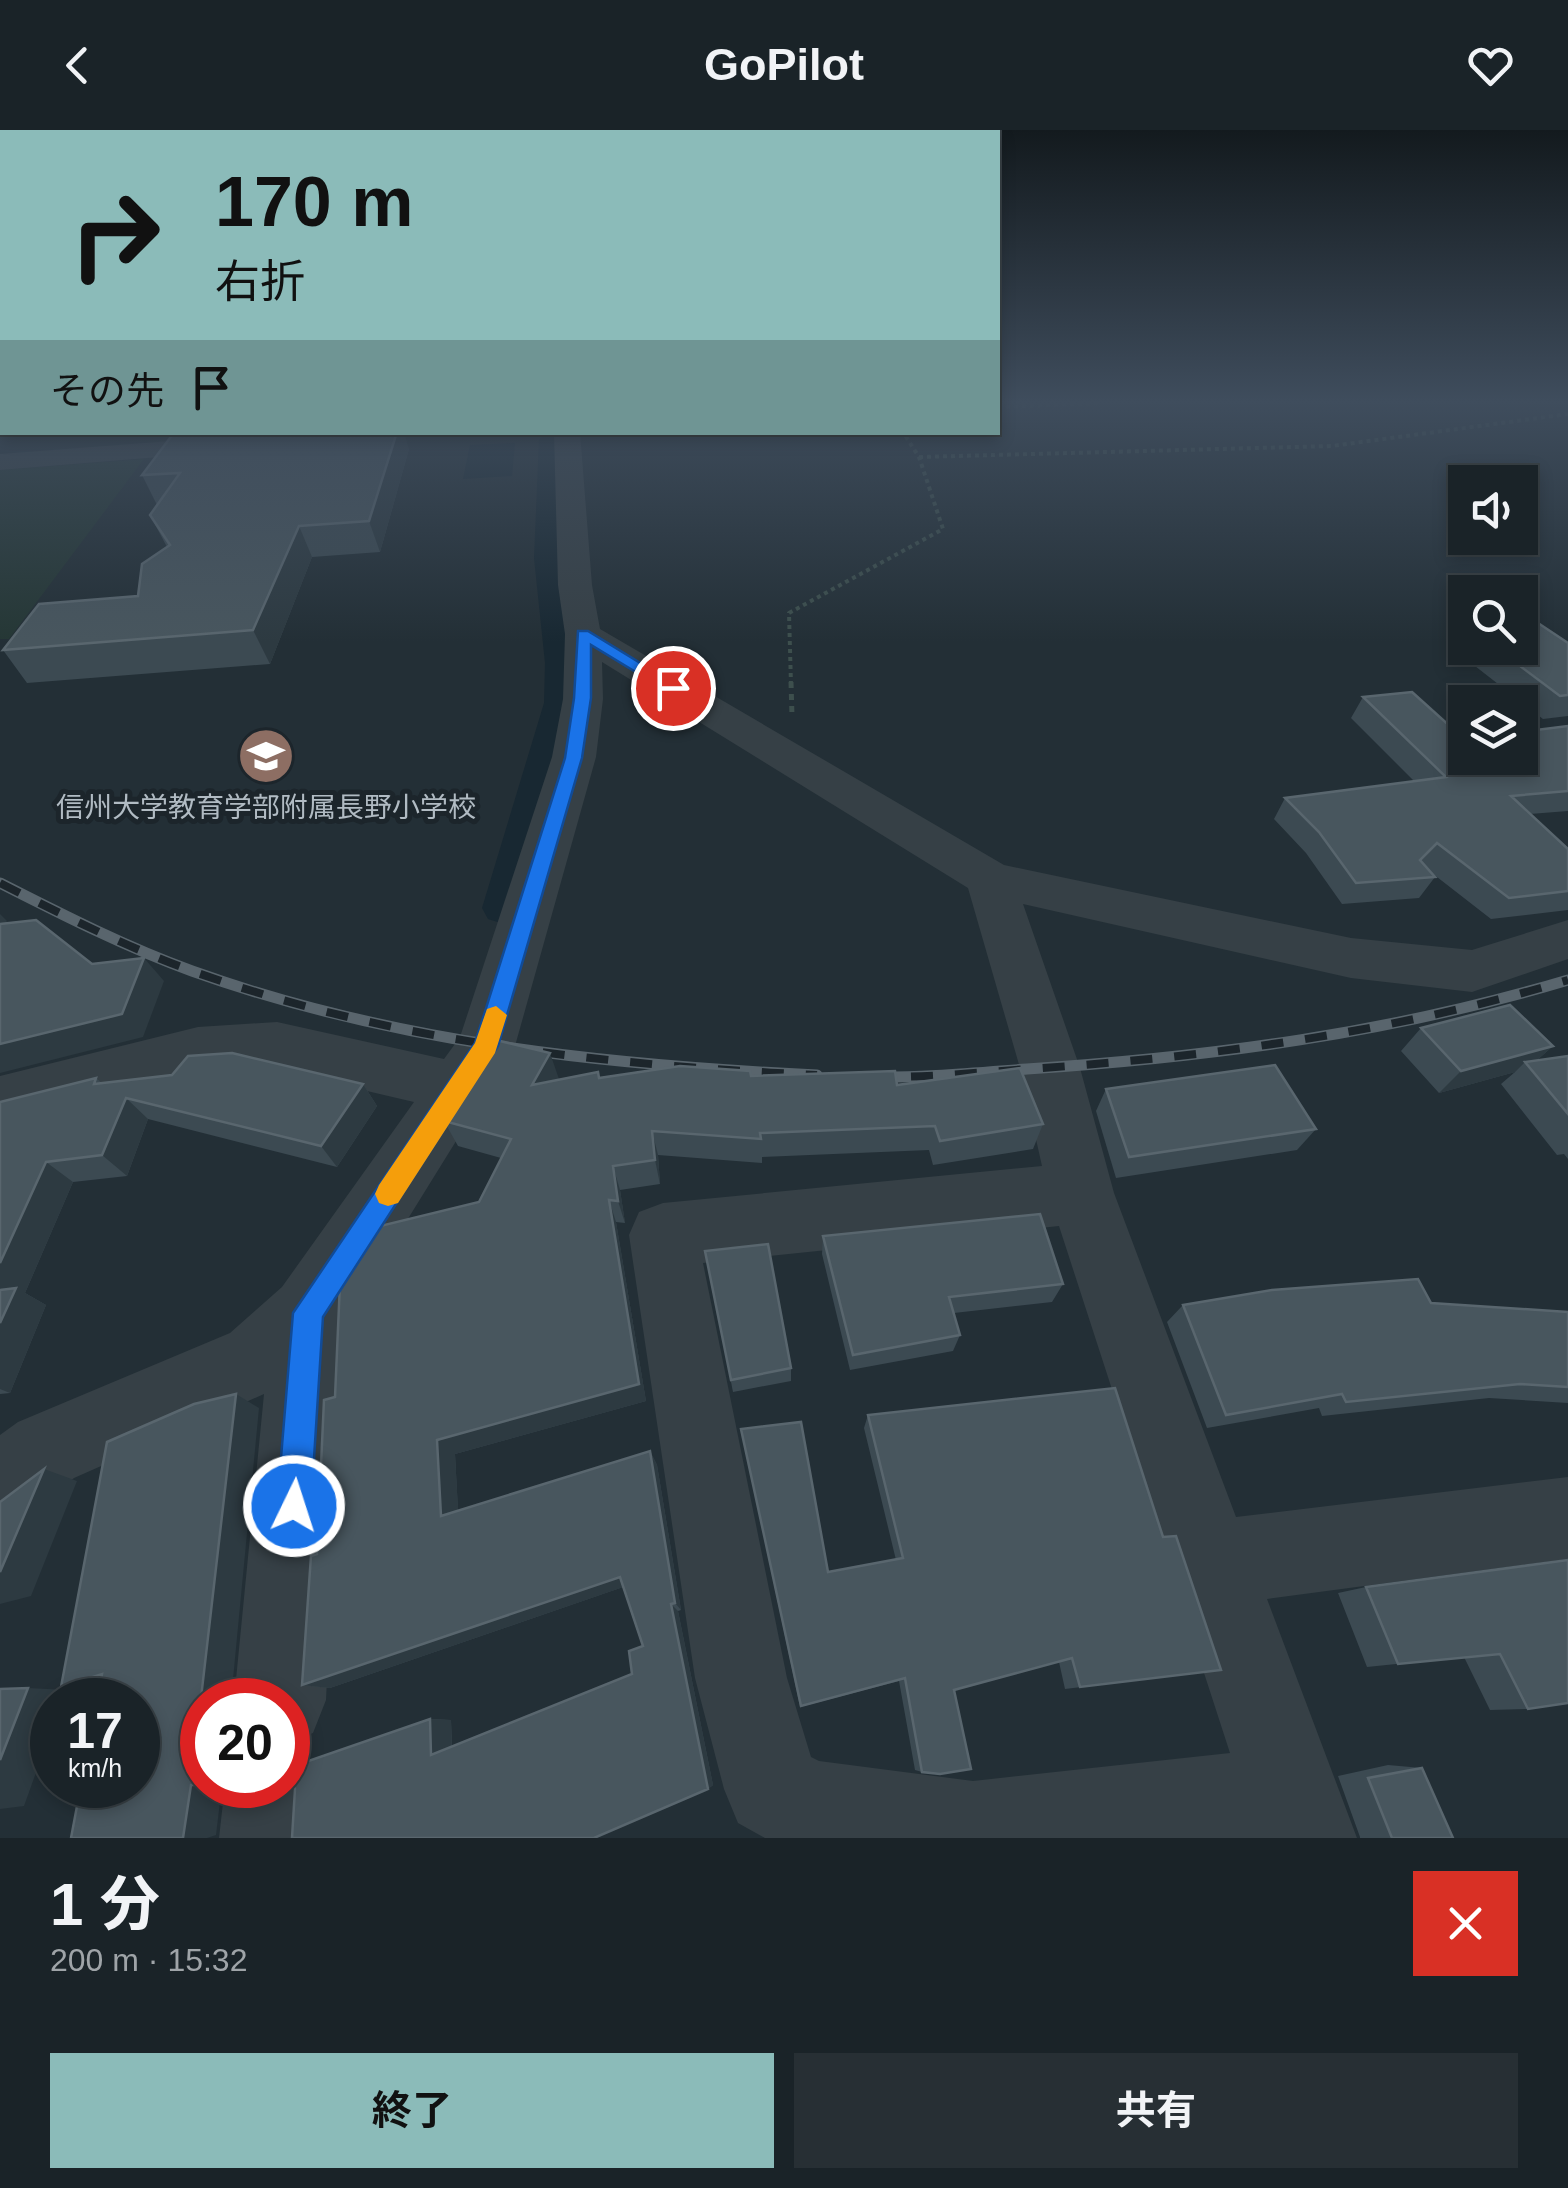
<!DOCTYPE html>
<html lang="ja">
<head>
<meta charset="utf-8">
<style>
	body { margin:0; font-family:Helvetica,"Noto Sans JP",sans-serif; background:#272f34; color:#f1f3f6; height:100vh; display:flex; flex-direction:column; font-size:38px; white-space:nowrap }
	* { box-sizing:border-box; margin:0 }
	p { font-size:32px; color:#9fa4a8 }
	.icon { flex:none; width:55px; height:55px; fill:none; stroke:currentColor; stroke-width:2; stroke-linecap:round; stroke-linejoin:round }
	.map { position:relative; height:1708px; overflow:hidden }
	.panel { display:flex; flex-direction:column; background:#1a2328; flex:1 }
	.panel>* { flex:none }
	.banner { position:absolute; left:0px; top:0px; width:1000px; height:305px; box-shadow:0 5px 15px #0003,0 0 0 2px #384045; background:#8bbbb9; color:#111; overflow:hidden }
	.buttons { position:absolute; left:1448px; top:335px; display:grid; gap:20px }
	.buttons a { display:grid; place-items:center; width:90px; height:90px; border-radius:0px; background:#1a2328; box-shadow:0 5px 15px #0003,0 0 0 2px #384045; font-size:50px }
	.speed { position:absolute; left:30px; top:1548px; display:flex; gap:20px; font-size:50px; font-weight:700; text-align:center }
	.speed>* { display:grid; place-content:center; width:130px; height:130px; border-radius:50%; background:#1a2328; box-shadow:0 5px 15px #0003,0 0 0 2px #384045; line-height:1 }
	.speed small { font-size:25px; font-weight:400 }
	.speed .limit { border:15px solid #d22; background:#fff; color:#111 }
	.pin { position:absolute; display:grid; place-items:center; width:85px; height:85px; color:#fff; margin:-42px; border:5px solid #fff; border-radius:50%; box-shadow:0 2px 10px #0007 }
	.me { position:absolute; width:110px; margin:-55px; rotate:4deg; stroke-linejoin:round; filter:drop-shadow(0 0 8px #0008) }
	.turn { display:flex; align-items:center; gap:35px; height:210px; padding:0 50px; font-size:45px }
	.turn .icon { width:130px; height:130px; stroke-width:2.5 }
	.turn b { display:block; font-size:70px; line-height:85px }
	.then { display:flex; align-items:center; height:95px; padding:0 50px; background:#0003; gap:20px; font-size:38px }
	.round { display:grid; place-items:center; flex:none; width:105px; height:105px; border-radius:0px; background:#272f34 }
	.overview { display:flex; align-items:center; justify-content:space-between; height:170px; padding:0 50px }
	h1 { font-size:60px; font-weight:700; line-height:75px }
	.button { display:flex; gap:20px; margin-top:auto; padding:20px 50px }
	.button a { flex:1; height:115px; border-radius:0px; background:#8bbbb9; color:#111; font-size:40px; font-weight:700; line-height:115px; text-align:center }
	.button a+a { background:#272f34; color:#f1f3f6 }
	header { display:flex; justify-content:space-between; align-items:center; height:130px; padding:0 50px; background:#1a2328; font-size:45px; font-weight:700 }
	.map>svg:first-child { display:block }
	.green { fill:#253735 }
	.water { fill:#182832 }
	.lines { fill:none; stroke-linecap:round; stroke-linejoin:round }
	.canal { fill:#182832; fill-rule:evenodd }
	.path-far1 { stroke:#3d4f4d; stroke-width:4; stroke-dasharray:4 4; stroke-linecap:butt }
	.path { stroke:#3d4f4d; stroke-width:5; stroke-dasharray:6 6; stroke-linecap:butt }
	.minor { fill:#364046; fill-rule:evenodd }
	.rail-casing { stroke:#59656d; stroke-width:11 }
	.rail { stroke:#1c252b; stroke-width:8; stroke-dasharray:22; stroke-linecap:butt }
	.wall { fill:#3c4a52 }
	.shaded-wall { fill:#2d3a41 }
	.building { fill:#48565e; stroke:#59666e; stroke-width:2.5 }
	.route { fill:#1a73e8; stroke:#114b97; stroke-width:2.5 }
	.slow { fill:#f59e0b }
	.labels { text-anchor:middle; dominant-baseline:central; stroke-width:10; stroke-linejoin:round; paint-order:stroke }
	.far-poi-label { font-size:28px; fill:#b1bbc3; stroke:#1c252b }
</style>
</head>
<body>
<header><svg class="icon" aria-label="back" viewBox="0 0 24 24"><path d="M15 5l-7 7 7 7"/></svg>GoPilot<svg class="icon" aria-label="heart" viewBox="0 0 24 24"><path d="M12 20l-8-8c-3-5 5-10 8-4 3-6 11-1 8 4z"/></svg></header>
<div class="map">
<svg width="1568" height="1708" viewBox="0 0 1568 1708">
	<rect width="100%" height="100%" fill="#232f36"/>
	<path class="green" d="M144,329L9,509H0V340Z"/>
	<path class="water" d="M515,313L512,346L463,349L470,315Z"/>
	<g class="lines">
		<path class="canal" d="M552,302L561,309L562,428L579,533L578,573L526,778L520,789L504,794L488,789L482,778L544,573L545,533L534,428L539,309Z"/>
		<g class="path-far1">
			<path d="M998,277L1098,273"/>
			<path d="M919,327L1332,316L1568,284"/>
			<path d="M791,555L789,483L943,399L919,327L903,302"/>
		</g>
		<path class="path" d="M791,552L792,586"/>
		<g class="minor">
			<path d="M554,302H580L592,455L600,499L1004,735L1351,808L1472,820L1568,790V829L1472,862L1351,848L1023,774L1080,938L1114,1063L1236,1387L1568,1347V1429L1267,1469L1357,1708H765L738,1693L724,1659L695,1548L629,1105L639,1082L663,1073L1042,1036L1020,938L968,758L602,532L603,569L596,627L515,916L344,1192L326,1570L313,1603L288,1613L307,1621L321,1655L319,1708H219L225,1655H288V1570H234L264,1264L74,1348L29,1383L0,1395V1305L18,1292L230,1203L282,1157L414,972L277,940L198,945L0,998V946L198,897L277,892L444,929L460,907L552,627L563,569L565,504L558,455ZM1059,1096L1230,1623L973,1651L819,1631L811,1627L787,1548L703,1133Z"/>
			<path d="M236,306L249,314L245,320L0,340V324Z"/>
		</g>
		<g class="rail-casing">
			<g id="rail">
				<path d="M0,753C63,785 126,817 192,841C393,913 605,935 817,945"/>
				<path d="M867,947C921,948 974,943 1027,939C1211,927 1391,903 1568,850"/>
			</g>
		</g>
		<use href="#rail" class="rail"/>
	</g>
	<g class="wall">
		<path d="M409,319L380,422L312,427L270,534L27,553L3,520L138,466L167,417L150,385L157,375L142,345Z"/>
		<path d="M1465,508V518H1520L1568,513V586L1543,589L1457,522Z"/>
		<path d="M1363,567L1463,608L1568,596V681L1530,684L1568,719V780L1491,789L1428,740L1435,747L1419,768L1342,774L1306,723L1274,689L1285,668L1414,651L1351,588Z"/>
		<path d="M1421,898L1553,916L1536,931L1568,926V1029L1564,1024L1557,1025L1501,954L1515,942L1439,963L1401,921Z"/>
		<path d="M751,946L897,955L1043,994L1033,1019L933,1035L929,1020L762,1027V1033L658,1025L660,1054L620,1060L625,1093L616,1092L646,1271L455,1324L458,1381L650,1321L657,1335L681,1480L678,1481L713,1655L708,1659L292,1708L430,1589L451,1590L452,1616L632,1544L643,1516L623,1457L330,1558L302,1555L335,1267L479,1072L501,1028L458,1016L444,991L558,949Z"/>
		<path d="M96,948L102,953L363,954L377,976L337,1037L148,989L127,1046L73,1052L25,1163L46,1175L10,1263L0,1264V972Z"/>
		<path d="M1106,959L1316,999L1297,1020L1116,1048L1096,981Z"/>
		<path d="M823,1106L1063,1154L1052,1172L954,1183L960,1205L953,1221L850,1240L822,1124Z"/>
		<path d="M708,1136L791,1238V1251L733,1262Z"/>
		<path d="M1431,1173L1568,1182V1273L1489,1268L1322,1286L1319,1278L1207,1298L1167,1192L1183,1175Z"/>
		<path d="M868,1285L1163,1407L1221,1540L1065,1559L1059,1532L954,1560L922,1642L915,1640L899,1551L800,1577L741,1299L828,1442L896,1430L864,1298Z"/>
		<path d="M1568,1430L1528,1579L1490,1580L1464,1527L1367,1537L1338,1463L1366,1457Z"/>
		<path d="M1388,1635L1422,1638L1453,1708H1360V1707L1338,1646Z"/>
	</g>
	<g class="shaded-wall">
		<path d="M397,302H404L409,319L380,422L369,391Z"/>
		<path d="M299,396L312,427L270,534L253,500Z"/>
		<path d="M0,784L7,791L0,803Z"/>
		<path d="M144,828L164,851L143,907L0,943V914Z"/>
		<path d="M1553,916L1529,937L1525,932L1515,942L1439,963L1461,941Z"/>
		<path d="M550,923L559,949L532,955Z"/>
		<path d="M363,954L377,976L337,1037L321,1016Z"/>
		<path d="M126,968L148,989L127,1046L102,1025Z"/>
		<path d="M652,1001L658,1025L660,1054L655,1030Z"/>
		<path d="M46,1032L73,1052L25,1163L46,1175L10,1263L0,1259V1133Z"/>
		<path d="M613,1036L620,1060L625,1093L618,1071Z"/>
		<path d="M609,1070L616,1092L646,1271L455,1324L459,1397L441,1386L437,1310Z"/>
		<path d="M236,1264L259,1278L231,1570H202L201,1568Z"/>
		<path d="M650,1321L657,1335L681,1480L675,1473Z"/>
		<path d="M44,1339L77,1351L31,1466L0,1474V1442Z"/>
		<path d="M620,1447L629,1455L330,1558L302,1555Z"/>
		<path d="M671,1474L678,1481L713,1655L708,1659Z"/>
		<path d="M102,1544L136,1546L97,1559L61,1557Z"/>
		<path d="M28,1558L67,1560L63,1570H52V1598L24,1676L0,1679V1630Z"/>
		<path d="M430,1589L451,1590L452,1623L431,1625Z"/>
		<path d="M191,1655H222L216,1705L207,1708H183Z"/>
	</g>
	<g class="building">
		<path d="M204,302H397L369,391L299,396L253,500L3,520L39,474L138,466L142,434L170,415L150,385L180,343L142,345L173,304Z"/>
		<path d="M1535,491L1568,513V565L1560,566L1496,518H1520V493Z"/>
		<path d="M1412,562L1463,608H1465V628H1520V602L1568,596V661L1511,666L1568,719V761L1509,768L1437,713L1420,730L1435,747L1356,753L1319,702L1285,668L1446,647L1363,567Z"/>
		<path d="M36,790L92,834L144,828L122,884L0,914V794Z"/>
		<path d="M1510,875L1553,916L1461,941L1421,898Z"/>
		<path d="M496,910L550,923L532,955L598,942L599,948L680,936L750,941L751,946L895,941L897,955L1020,938L1043,994L940,1011L935,996L760,1003L761,1009L652,1001L655,1030L613,1036L618,1071L609,1070L639,1254L437,1310L441,1386L650,1321L675,1473L671,1474L708,1659L594,1708H292L295,1659L288,1638L430,1589L431,1625L632,1544L629,1521L643,1516L620,1447L302,1555L311,1426L317,1424L324,1270L335,1267L340,1153L376,1097L479,1072L511,1009L444,991Z"/>
		<path d="M232,923L363,954L321,1016L126,968L102,1025L46,1032L0,1133V972L96,948L94,954L172,945L188,926Z"/>
		<path d="M1568,926V984L1525,932Z"/>
		<path d="M1275,935L1316,999L1129,1027L1106,959Z"/>
		<path d="M1040,1084L1063,1154L949,1167L960,1205L853,1225L823,1106Z"/>
		<path d="M768,1114L791,1238L731,1250L705,1121Z"/>
		<path d="M1418,1149L1431,1173L1568,1182V1257L1520,1254L1346,1272L1342,1264L1226,1285L1183,1175L1272,1160Z"/>
		<path d="M16,1158L0,1193V1160Z"/>
		<path d="M1115,1258L1163,1407L1176,1406L1221,1540L1080,1557L1072,1528L954,1560L971,1639L940,1644L922,1642L905,1548L801,1576L741,1299L801,1292L828,1442L903,1428L868,1285Z"/>
		<path d="M236,1264L201,1568L202,1570V1655H191L183,1708H71L81,1655H138V1570H97L102,1544L61,1557L107,1312L194,1274Z"/>
		<path d="M44,1339L0,1442V1372Z"/>
		<path d="M1568,1430V1573L1528,1579L1500,1524L1398,1534L1366,1457Z"/>
		<path d="M28,1558L0,1630V1559Z"/>
		<path d="M1422,1638L1453,1708H1392L1368,1648Z"/>
	</g>
	<linearGradient id="sky" x2="0" y2="1"><stop stop-color="#131a1e"/><stop offset="0.53" stop-color="#3f4d5d"/><stop offset="1" stop-color="#3f4d5d" stop-opacity="0"/></linearGradient>
	<rect width="1568" height="512" fill="url(#sky)"/>
	<path class="route" d="M578,501H588L681,558L667,561L591,515V568L582,628L498,916L323,1187L311,1376L306,1389L294,1394L282,1389L277,1376L293,1183L475,913L565,628L574,568Z"/>
	<path class="slow" d="M496,876L507,885L495,923L398,1073L388,1076L379,1073L375,1064L379,1055L475,913L487,879Z"/>
	<defs>
		<g id="school-disc" transform="scale(2.875)"><circle r="9.5" fill="#8d6e63" stroke="#1c252b"/><path d="M0-5L7-2L0 1L-7-2ZM-4 1L0 2.5L4 1V4Q0 6-4 4Z" fill="#fff"/></g>
	</defs>
	<g fill-rule="evenodd">
		<use href="#school-disc" x="266" y="626"/>
	</g>
	<g class="labels">
		<g class="far-poi-label">
			<text x="266" y="677">信州大学教育学部附属長野小学校</text>
		</g>
	</g>
</svg>
<div class="buttons">
<a><svg class="icon" aria-label="sound" viewBox="0 0 24 24"><path d="M4 9h4l5-4v14l-5-4H4zM17 9q2 3 0 6"/></svg></a>
<a><svg class="icon" aria-label="search" viewBox="0 0 24 24"><circle cx="10" cy="10" r="6"/><path d="M15 15l6 6"/></svg></a>
<a><svg class="icon" aria-label="layers" viewBox="0 0 24 24"><path d="M12 4l9 5-9 5-9-5zM3 14l9 5 9-5"/></svg></a>
</div>
<div class="speed"><div>17<small>km/h</small></div><div class="limit">20</div></div>
<div class="pin" style="left:673px;top:558px;background:#d93025"><svg class="icon" aria-label="arrive" viewBox="0 0 24 24"><path d="M6 21V4h12l-3 4 3 4H6"/></svg></div>
<svg class="me" style="left:294px;top:1376px" viewBox="-20 -20 40 40"><circle r="17" fill="#1a73e8" stroke="#fff" stroke-width="3"/><path d="M0-11L8 9 0 5-8 9z" fill="#fff"/></svg>
<div class="banner">
<div class="turn"><svg class="icon" aria-label="right" viewBox="0 0 24 24"><path d="M7 20v-9h11M14 6l5 5-5 5"/></svg><div><b>170 m</b>右折</div></div>
<div class="then">その先<svg class="icon" aria-label="arrive" viewBox="0 0 24 24"><path d="M6 21V4h12l-3 4 3 4H6"/></svg></div>
</div>
</div>
<section class="panel">
<div class="overview"><div><h1>1 分</h1><p>200 m · 15:32</p></div><a class="round" style="background:#d93025;color:#fff"><svg class="icon" aria-label="close" viewBox="0 0 24 24"><path d="M6 6l12 12M18 6L6 18"/></svg></a></div>
<div class="button"><a>終了</a><a>共有</a></div>
</section>
</body>
</html>
